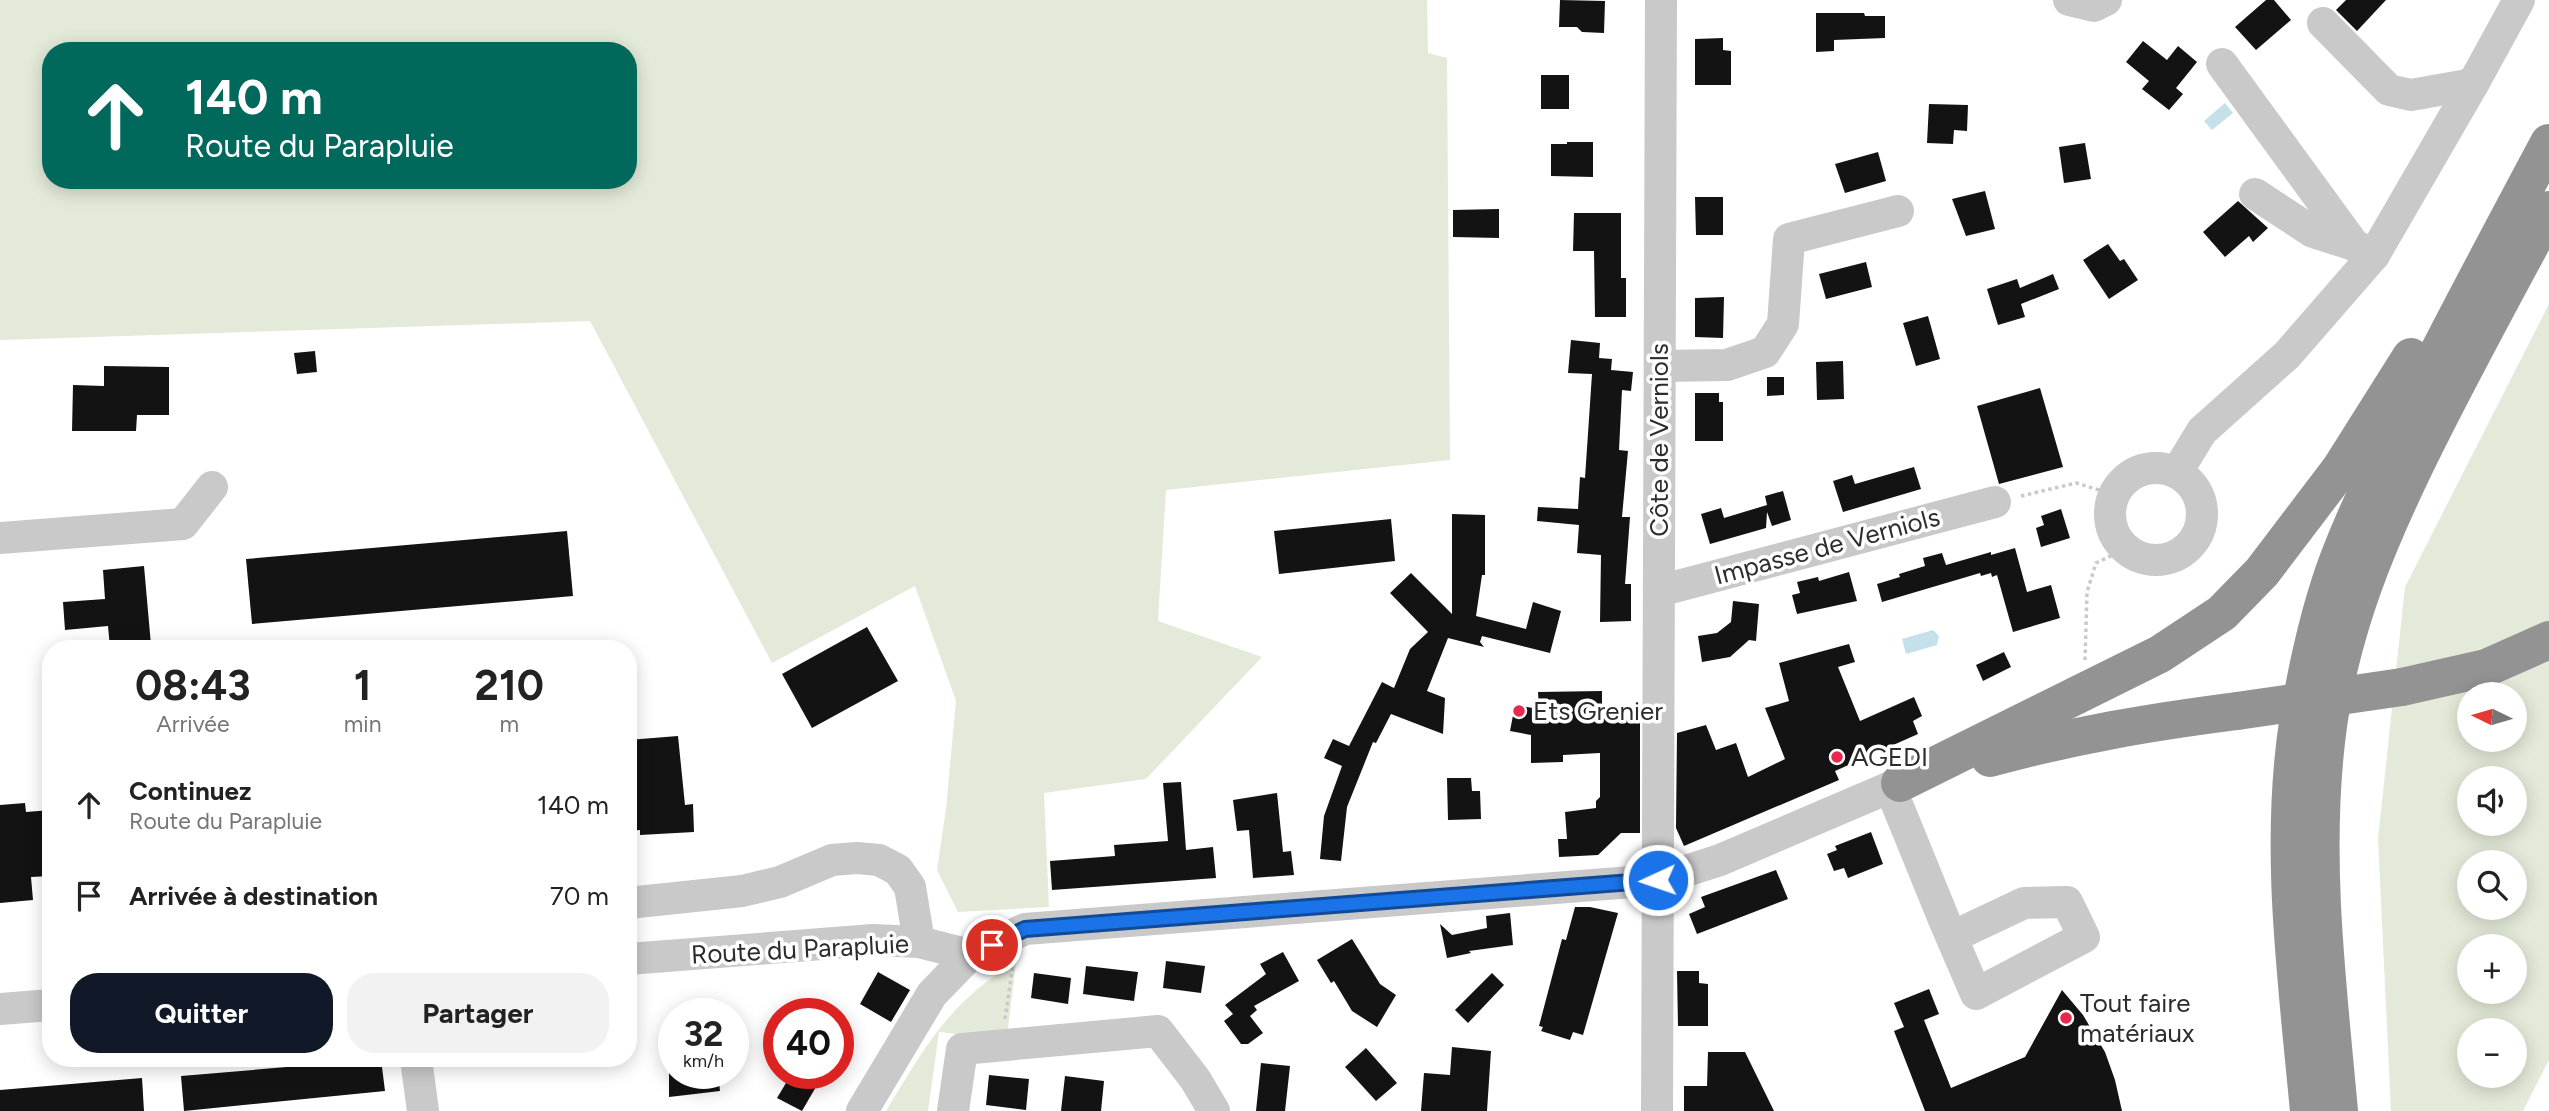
<!DOCTYPE html>
<html lang="fr">
<head>
<meta charset="utf-8">
<style>
	body { margin:0; font-family:Figtree,sans-serif; background:#f2f2f2; color:#222; height:100vh; display:flex; flex-direction:column; font-size:26px; white-space:nowrap }
	* { box-sizing:border-box; margin:0 }
	p { font-size:23px; color:#767676 }
	.icon { flex:none; width:38px; height:38px; fill:none; stroke:currentColor; stroke-width:2; stroke-linecap:round; stroke-linejoin:round }
	.map { position:relative; flex:1; overflow:hidden }
	.sheet { position:absolute; left:42px; top:640px; width:595px; height:427px; display:flex; flex-direction:column; background:#fff; border-radius:28px; box-shadow:0 4px 18px #0003 }
	.sheet>* { flex:none }
	.guide { position:absolute; left:42px; top:42px; width:595px; height:147px; border-radius:28px; box-shadow:0 4px 18px #0003; background:#00695c; color:#fff; overflow:hidden }
	.needle { width:46px; rotate:275deg }
	.tools { position:absolute; left:2457px; top:682px; display:grid; gap:14px }
	.tools a { display:grid; place-items:center; width:70px; height:70px; border-radius:50%; background:#fff; box-shadow:0 4px 18px #0003; font-size:35px }
	.speed { position:absolute; left:658px; top:998px; display:flex; gap:14px; font-size:35px; font-weight:700; text-align:center }
	.speed>* { display:grid; place-content:center; width:91px; height:91px; border-radius:50%; background:#fff; box-shadow:0 4px 18px #0003; line-height:1 }
	.speed small { font-size:18px; font-weight:400 }
	.speed .limit { border:10px solid #d22; background:#fff; color:#111 }
	.pin { position:absolute; display:grid; place-items:center; width:60px; height:60px; color:#fff; margin:-30px; border:4px solid #fff; border-radius:50%; box-shadow:0 2px 7px #0007 }
	.me { position:absolute; width:77px; margin:-38px; rotate:267deg; stroke-linejoin:round; filter:drop-shadow(0 0 5px #0008) }
	.turn { display:flex; align-items:center; gap:24px; height:147px; padding:0 28px; font-size:32px }
	.turn .icon { width:91px; height:91px; stroke-width:2.5 }
	.turn b { display:block; font-size:49px; line-height:60px }
	.eta { display:flex; justify-content:space-evenly; align-items:center; height:119px; text-align:center }
	.eta b { font-size:42px; font-weight:700; line-height:49px }
	.primary-button { display:flex; gap:14px; margin-top:auto; padding:14px 28px }
	.primary-button a { flex:1; height:80px; border-radius:28px; background:#111827; color:#fff; font-size:28px; font-weight:700; line-height:80px; text-align:center }
	.primary-button a+a { background:#f2f2f2; color:#222 }
	ul { padding:0; list-style:none }
	li { display:flex; align-items:center; gap:21px; height:91px; padding:0 28px }
	li div { flex:1 }
	li b { display:block; font-size:26px }
	li em { font-style:normal }
	.map>svg:first-child { display:block }
	.green { fill:#e4ead9; fill-rule:evenodd }
	.water { fill:#c4e1eb }
	.building { fill:#131313 }
	.lines { fill:none; stroke-linecap:round; stroke-linejoin:round }
	.path { stroke:#c9c9c9; stroke-width:3.5; stroke-dasharray:3.5 3.5; stroke-linecap:butt }
	.minor { stroke:#c9c9c9; stroke-width:32 }
	.highway { stroke:#939393; stroke-width:38 }
	.highway-bridge { stroke:#939393; stroke-width:38 }
	.route-casing { stroke:#114b97; stroke-width:18 }
	.route { stroke:#1a73e8; stroke-width:12 }
	.poi-dot { fill:#e8294f; stroke:#fff; stroke-width:2.5 }
	.labels { text-anchor:middle; dominant-baseline:central; stroke-width:7; stroke-linejoin:round; paint-order:stroke }
	.street-label { font-size:26px; fill:#2c2c2c; stroke:#fff }
	.poi-label { font-size:26px; fill:#2c2c2c; stroke:#fff; text-anchor:start }
</style>
</head>
<body>
<div class="map">
<svg width="2549" height="1111" viewBox="0 0 2549 1111">
	<rect width="100%" height="100%" fill="#fff"/>
	<g class="green">
		<path d="M0,0H1427L1428,53L1447,58L1450,460L1166,490L1158,621L1262,657L1146,779L1044,793L1049,907L958,912L937,870L946,809L956,701L915,586L772,663L590,321L0,340ZM51,51H628V180H51Z"/>
		<path d="M2549,304V1060L2523,1111H2391L2378,839L2405,587ZM2469,695H2515V740H2469ZM2469,779H2515V824H2469ZM2469,863H2515V908H2469ZM2469,947H2515V992H2469ZM2469,1031H2515V1076H2469Z"/>
		<path d="M1016,962L1008,1029C988,1042 962,1034 939,1032L928,1111H886C925,1047 949,1002 1016,962Z"/>
	</g>
	<g class="water">
		<path d="M2225,103L2233,113L2212,130L2204,121Z"/>
		<path d="M1933,630L1939,636L1937,645L1906,654L1902,639Z"/>
	</g>
	<g class="building">
		<path d="M1560,0L1605,1L1604,33L1582,32L1577,27H1559Z"/>
		<path d="M2266,0H2274L2291,20L2256,50L2235,27Z"/>
		<path d="M2346,0H2386L2357,31L2336,10Z"/>
		<path d="M1816,13H1864L1865,16H1885V38L1834,40V51L1816,52Z"/>
		<path d="M1723,38V50L1731,51V85H1695V39Z"/>
		<path d="M2143,41L2167,60L2178,46L2197,62L2176,88L2183,94L2169,110L2142,89L2149,81L2126,62Z"/>
		<rect x="1541" y="75" width="28" height="34"/>
		<path d="M1929,104L1968,105L1967,131L1954,130L1953,144L1927,143Z"/>
		<path d="M1567,142H1593V177L1551,176V144H1567Z"/>
		<path d="M2085,143L2091,179L2064,183L2059,147Z"/>
		<path d="M1878,152L1886,181L1845,193L1835,164Z"/>
		<path d="M1985,191L1995,229L1966,236L1952,199Z"/>
		<path d="M1695,197H1723V235H1696Z"/>
		<path d="M2238,201L2268,228L2253,242L2249,236L2225,257L2203,232Z"/>
		<path d="M1499,209V238L1453,237V210Z"/>
		<path d="M1574,213H1621V278H1626V317H1595L1594,251H1573Z"/>
		<path d="M2108,244L2120,261L2124,259L2138,280L2109,299L2083,260Z"/>
		<path d="M1866,262L1872,287L1826,299L1819,274Z"/>
		<path d="M2053,274L2059,289L2021,304L2025,317L1998,325L1987,289L2017,279L2020,288Z"/>
		<path d="M1724,297L1723,338L1695,337V298Z"/>
		<path d="M1928,316L1940,359L1916,366L1903,323Z"/>
		<path d="M1571,340L1600,343L1599,358L1612,359L1611,370L1633,372L1631,391L1622,390L1619,450L1628,451L1622,517H1630L1625,584H1631V621L1600,622L1601,555L1577,553L1579,525L1537,521L1538,507L1578,509L1580,477L1585,478L1592,374L1568,373Z"/>
		<path d="M315,351L317,372L297,374L294,353Z"/>
		<path d="M1843,361L1844,399L1817,400L1816,362Z"/>
		<path d="M104,366L169,367V415H137L136,431H72L73,385L104,386Z"/>
		<path d="M1767,377H1784V395L1767,396Z"/>
		<path d="M2040,388L2063,467L1999,484L1977,406Z"/>
		<path d="M1695,393H1719V402H1723V441H1695Z"/>
		<path d="M1914,467L1921,489L1843,512L1833,481L1852,475L1855,484Z"/>
		<path d="M1783,491L1791,520L1772,526L1767,512L1766,528L1710,544L1701,514L1721,508L1724,518L1767,505L1765,496Z"/>
		<path d="M2061,509L2070,538L2041,547L2036,528L2044,525L2041,516Z"/>
		<path d="M1452,514L1485,515V575H1482L1476,616L1526,629L1533,602L1561,611L1550,653L1482,636L1480,642L1484,647L1448,638L1427,691L1445,698L1443,734L1391,714L1376,743L1373,742L1347,807L1341,861L1320,859L1324,816L1342,766L1324,758L1333,739L1349,746L1382,682L1394,688L1410,649L1428,632L1390,593L1411,573L1452,614Z"/>
		<path d="M1391,519L1395,561L1279,574L1274,531Z"/>
		<path d="M567,531L573,596L252,624L246,559Z"/>
		<path d="M2015,548L2027,592L2051,585L2060,618L2013,632L1997,575L1992,577L1991,573L1981,576L1980,573L1882,602L1877,584L1900,577L1899,574L1925,566L1923,558L1942,553L1946,565L1991,552V555Z"/>
		<path d="M144,566L151,645L110,648L108,626L65,630L63,602L105,599L103,570Z"/>
		<path d="M1849,572L1857,601L1797,614L1792,595L1800,593L1797,582L1818,577L1819,581Z"/>
		<path d="M1733,601L1759,604L1756,641L1749,640L1730,657L1702,662L1698,636L1717,633L1731,622Z"/>
		<path d="M867,627L898,681L812,728L782,674Z"/>
		<path d="M1849,644L1855,662L1838,667L1860,721L1914,697L1922,716L1913,721L1918,734L1835,771L1839,780L1684,846L1676,828L1677,733L1706,725L1716,750L1736,743L1748,777L1785,759L1765,708L1789,701L1779,663Z"/>
		<path d="M2004,652L2011,667L1983,681L1976,665Z"/>
		<path d="M1602,691V715L1640,714V833H1621L1598,855L1559,857L1558,839H1567L1565,812L1596,808V801L1600,797V753L1563,755V762L1531,763V735L1510,731L1515,705L1539,709L1538,692Z"/>
		<path d="M678,736L685,805L693,804L694,832L640,835V830L628,831V740Z"/>
		<path d="M1447,778H1471L1472,791H1480L1481,819L1448,820Z"/>
		<path d="M1181,782L1186,850L1213,847L1216,878L1052,890L1050,861L1115,856L1114,845L1168,841L1163,783Z"/>
		<path d="M1277,793L1283,852L1291,851L1294,875L1253,878L1249,830L1237,831L1233,800Z"/>
		<path d="M25,803L26,812L51,810V876L31,877L33,900L0,903V805Z"/>
		<path d="M1871,832L1883,864L1848,878L1844,868L1834,871L1827,854L1837,850L1835,846Z"/>
		<path d="M1776,870L1788,899L1697,934L1689,914L1705,907L1701,897Z"/>
		<path d="M1575,907H1590L1618,913L1583,1035L1573,1032L1570,1040L1541,1031L1543,1027L1539,1026L1562,939L1566,940Z"/>
		<path d="M1510,913L1513,945L1469,951L1471,953L1447,958L1440,924L1452,935L1487,928L1486,916Z"/>
		<path d="M1352,939L1380,984L1396,995L1377,1027L1352,1011L1334,981L1331,983L1317,960Z"/>
		<path d="M1283,952L1299,981L1254,1006L1257,1010L1250,1016L1263,1033L1248,1044H1241L1224,1021L1233,1014L1225,1005L1266,974L1260,964Z"/>
		<path d="M1166,961L1205,966L1201,993L1163,988Z"/>
		<path d="M1086,966L1138,972L1134,1001L1083,994Z"/>
		<path d="M1677,971H1699V983L1708,984V1026H1678Z"/>
		<path d="M878,972L910,990L891,1022L860,1004Z"/>
		<path d="M1034,973L1071,978L1068,1004L1031,998Z"/>
		<path d="M1492,973L1504,985L1468,1023L1455,1010Z"/>
		<path d="M1929,989L1939,1014L1924,1020L1951,1088L2025,1057L2062,990L2083,1015L2105,1052L2115,1080L2122,1111H1925L1894,1031L1904,1027L1894,1003Z"/>
		<path d="M1452,1047L1491,1051L1487,1111H1421L1424,1073L1450,1075Z"/>
		<path d="M1366,1048L1397,1083L1376,1101L1345,1067Z"/>
		<path d="M1708,1052H1745L1774,1111H1684V1086H1707Z"/>
		<path d="M381,1059L385,1091L184,1111L181,1076Z"/>
		<path d="M1261,1063L1290,1066L1285,1111H1256Z"/>
		<path d="M669,1073H718L720,1091L669,1097Z"/>
		<path d="M792,1073H824L802,1111L777,1098Z"/>
		<path d="M989,1075L1029,1079L1026,1110L986,1105Z"/>
		<path d="M1065,1076L1104,1081L1101,1111H1061Z"/>
		<path d="M142,1078L144,1111H0V1090Z"/>
	</g>
	<g class="lines">
		<g class="path">
			<path d="M2021,496L2076,483L2113,494"/>
			<path d="M2085,660L2087,592L2096,563L2125,549"/>
			<path d="M1005,1019L1013,964"/>
		</g>
		<g class="minor">
			<path d="M2069,0L2094,6L2106,0"/>
			<path d="M2323,23L2389,90L2411,95L2473,84"/>
			<path d="M2222,64L2354,245L2374,255"/>
			<path d="M2255,194L2313,232L2354,245"/>
			<path d="M1660,366L1727,365L1765,352L1783,324L1789,239L1898,211"/>
			<circle cx="2156" cy="514" r="46"/>
			<path d="M2177,472L2202,431L2287,355L2374,255L2473,84L2519,0"/>
			<path d="M0,538L183,524L212,487"/>
			<path d="M1659,591L1995,502"/>
			<path d="M1890,787L1945,922L1976,994L2084,937L2067,902L2024,903L1952,937"/>
			<path d="M628,903L742,891L780,882L832,860L857,858L879,860L898,870L910,887L919,942"/>
			<path d="M628,959L873,940L919,942L970,955L1025,929L1658,880L1720,860L1900,783"/>
			<path d="M0,1009L51,1005"/>
			<path d="M416,1059L423,1111"/>
			<path d="M862,1111L932,994L970,955"/>
			<path d="M953,1111L962,1049L1158,1031L1195,1079L1214,1111"/>
			<path d="M1657,1111L1661,0"/>
		</g>
		<g class="highway">
			<path d="M2402,687L2486,668L2549,640"/>
			<path d="M1990,758C2074,735 2151,722 2237,711"/>
			<path d="M1900,783L2160,654L2222,613L2262,572L2341,468L2411,357"/>
			<path d="M2309,1111C2297,981 2278,846 2299,716C2308,663 2320,608 2339,558C2365,490 2400,426 2433,363C2471,289 2510,216 2549,143"/>
			<path d="M2339,1111C2328,989 2312,865 2326,742C2338,632 2379,537 2428,439C2467,361 2508,286 2549,210"/>
		</g>
		<path class="highway-bridge" d="M2237,711L2402,687"/>
	</g>
	<g class="lines">
		<g class="route-casing">
			<path id="route" d="M992,945L1025,929L1658,880"/>
		</g>
		<use href="#route" class="route"/>
	</g>
	<g class="poi-dot">
		<circle cx="1519" cy="711" r="7"/>
		<circle cx="1837" cy="757" r="7"/>
		<circle cx="2066" cy="1018" r="7"/>
	</g>
	<g class="labels">
		<g class="street-label">
			<text transform="translate(1659 440) rotate(-90)">Côte de Verniols</text>
			<text transform="translate(1827 546) rotate(-15)">Impasse de Verniols</text>
			<text transform="translate(800 949) rotate(-3)">Route du Parapluie</text>
		</g>
		<g class="poi-label">
			<text x="1533" y="711">Ets Grenier</text>
			<text x="1851" y="757">AGEDI</text>
			<text x="2080" y="1003">Tout faire<tspan x="2080" dy="30">matériaux</tspan></text>
		</g>
	</g>
</svg>
<div class="tools">
<a><svg class="needle" viewBox="-14 -14 28 28"><path d="M0-13l5 13h-10z" fill="#e53935"/><path d="M0 13l5-13h-10z" fill="#767676"/></svg></a>
<a><svg class="icon" aria-label="sound" viewBox="0 0 24 24"><path d="M4 9h4l5-4v14l-5-4H4zM17 9q2 3 0 6"/></svg></a>
<a><svg class="icon" aria-label="search" viewBox="0 0 24 24"><circle cx="10" cy="10" r="6"/><path d="M15 15l6 6"/></svg></a>
<a>+</a>
<a>−</a>
</div>
<div class="speed"><div>32<small>km/h</small></div><div class="limit">40</div></div>
<div class="pin" style="left:992px;top:945px;background:#d93025"><svg class="icon" aria-label="arrive" viewBox="0 0 24 24"><path d="M6 21V4h12l-3 4 3 4H6"/></svg></div>
<svg class="me" style="left:1658px;top:880px" viewBox="-20 -20 40 40"><circle r="17" fill="#1a73e8" stroke="#fff" stroke-width="3"/><path d="M0-11L8 9 0 5-8 9z" fill="#fff"/></svg>
<div class="guide">
<div class="turn"><svg class="icon" aria-label="ahead" viewBox="0 0 24 24"><path d="M12 20V5M6 11l6-6 6 6"/></svg><div><b>140 m</b>Route du Parapluie</div></div>
</div>
<section class="sheet">
<div class="eta">
<div><b>08:43</b><p>Arrivée</p></div>
<div><b>1</b><p>min</p></div>
<div><b>210</b><p>m</p></div>
</div>
<ul>
<li><svg class="icon" aria-label="ahead" viewBox="0 0 24 24"><path d="M12 20V5M6 11l6-6 6 6"/></svg><div><b>Continuez</b><p>Route du Parapluie</p></div><em>140 m</em></li>
<li><svg class="icon" aria-label="arrive" viewBox="0 0 24 24"><path d="M6 21V4h12l-3 4 3 4H6"/></svg><div><b>Arrivée à destination</b></div><em>70 m</em></li>
</ul>
<div class="primary-button"><a>Quitter</a><a>Partager</a></div>
</section>
</div>
</body>
</html>
